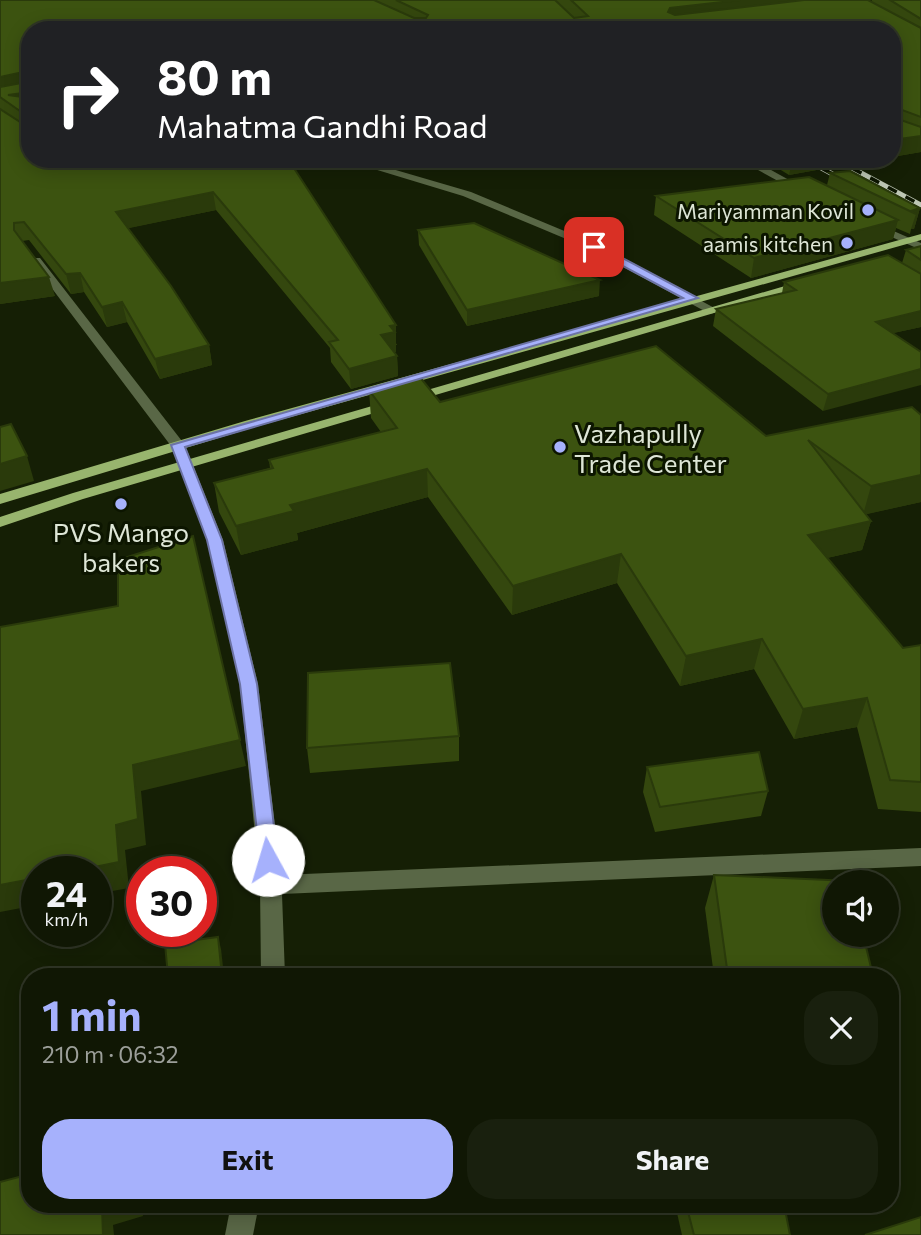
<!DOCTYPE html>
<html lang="en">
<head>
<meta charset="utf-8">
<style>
	body { margin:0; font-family:Commissioner,sans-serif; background:#19200e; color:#f1f3f6; height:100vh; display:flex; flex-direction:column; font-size:26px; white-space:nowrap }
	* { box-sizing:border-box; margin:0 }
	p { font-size:23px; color:#9c9f9a }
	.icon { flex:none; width:38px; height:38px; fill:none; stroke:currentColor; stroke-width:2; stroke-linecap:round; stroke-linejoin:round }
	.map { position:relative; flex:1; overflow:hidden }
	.drawer { position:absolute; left:21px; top:968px; width:878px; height:245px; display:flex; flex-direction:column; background:#101704; border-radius:28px; box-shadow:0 4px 18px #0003,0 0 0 2px #303626 }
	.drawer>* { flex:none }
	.hud { position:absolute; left:21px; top:21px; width:880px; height:147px; border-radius:28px; box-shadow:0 4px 18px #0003,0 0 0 2px #303626; background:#202124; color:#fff; overflow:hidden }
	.fabs { position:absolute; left:822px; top:870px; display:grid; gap:14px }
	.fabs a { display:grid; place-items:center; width:77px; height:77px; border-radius:50%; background:#101704; box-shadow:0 4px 18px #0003,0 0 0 2px #303626; font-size:35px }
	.speed { position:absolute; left:21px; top:856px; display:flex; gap:14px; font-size:35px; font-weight:700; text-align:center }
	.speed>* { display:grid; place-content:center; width:91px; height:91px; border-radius:50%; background:#101704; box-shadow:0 4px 18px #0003,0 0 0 2px #303626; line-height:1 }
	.speed small { font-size:18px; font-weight:400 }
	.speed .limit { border:10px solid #d22; background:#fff; color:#111 }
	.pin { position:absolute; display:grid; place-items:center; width:60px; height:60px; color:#fff; margin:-30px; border-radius:14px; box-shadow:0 4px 10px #0006 }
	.me { position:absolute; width:77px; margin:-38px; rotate:354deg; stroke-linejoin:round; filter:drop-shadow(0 0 5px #0008) }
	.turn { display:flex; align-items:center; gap:24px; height:147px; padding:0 21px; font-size:32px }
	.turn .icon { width:91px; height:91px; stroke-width:2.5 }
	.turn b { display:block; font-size:49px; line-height:60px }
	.round { display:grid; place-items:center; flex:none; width:74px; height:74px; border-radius:28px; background:#19200e }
	.headline { display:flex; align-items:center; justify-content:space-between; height:119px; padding:0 21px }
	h1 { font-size:42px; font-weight:700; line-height:52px; color:#a6b1fc }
	.cta { display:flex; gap:14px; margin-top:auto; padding:14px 21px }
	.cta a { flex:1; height:80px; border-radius:28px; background:#a6b1fc; color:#111; font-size:28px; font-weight:700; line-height:80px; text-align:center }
	.cta a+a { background:#19200e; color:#f1f3f6 }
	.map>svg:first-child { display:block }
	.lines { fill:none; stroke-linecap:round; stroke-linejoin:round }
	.minor { fill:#596746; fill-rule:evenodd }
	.major { fill:#98b56e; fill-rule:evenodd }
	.rail-casing { stroke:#bdc6b4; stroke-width:5 }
	.rail { stroke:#0c1500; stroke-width:3.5; stroke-dasharray:10; stroke-linecap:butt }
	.wall { fill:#34470e }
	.shaded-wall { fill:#2a3a0b }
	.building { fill:#3c5310; stroke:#2a3a0b; stroke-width:2 }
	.route { fill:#a6b1fc; stroke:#6c73a4; stroke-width:2 }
	.poi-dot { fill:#a6b1fc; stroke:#0c1500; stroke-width:2.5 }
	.labels { text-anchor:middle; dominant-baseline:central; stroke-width:6; stroke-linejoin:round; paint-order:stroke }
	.far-poi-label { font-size:21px; fill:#dee6d6; stroke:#0c1500; text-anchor:end }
	.poi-label { font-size:26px; fill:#dee6d6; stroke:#0c1500; text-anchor:start }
</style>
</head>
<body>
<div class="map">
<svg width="921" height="1235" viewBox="0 0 921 1235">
	<rect width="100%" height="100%" fill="#151f05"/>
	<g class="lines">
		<g class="minor">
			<path d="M341,159H358L471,192L598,245L720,311L710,314L590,249L540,228L463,196Z"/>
			<path d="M738,159H751L809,191L800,193Z"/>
			<path d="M873,222L921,243V250L869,227L868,225Z"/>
			<path d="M32,258H40L185,445L223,540L258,684L281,875L921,848V866L282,894L285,976H261L260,885L240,684L207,540L171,446L32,262Z"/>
			<path d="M231,1204H259L253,1235H225Z"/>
		</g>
		<g class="major">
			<path d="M921,234V240L255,427L0,504V494L245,421Z"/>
			<path d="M802,281L812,284L83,499L0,527V517L73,493Z"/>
		</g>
		<g class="rail-casing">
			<g id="rail">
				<path d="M805,159L847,182"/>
				<path d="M835,159L921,205"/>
			</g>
		</g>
		<use href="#rail" class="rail"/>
	</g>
	<g class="wall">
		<path d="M0,0H868L871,2L872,0H921V152L892,157V30H30V159H288L397,345H396V352H394L397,356L398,376L351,389L331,362L330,348L216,210L128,228L209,345L212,365L160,379L127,322L107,327L84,292L71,294L29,240L22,241L55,296L0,304Z"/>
		<path d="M485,159H524L492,165Z"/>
		<path d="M763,159H877L789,175Z"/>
		<path d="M830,173L920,208L914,229H911L910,234L896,228L893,239L751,278L654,215L656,196L827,185Z"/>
		<path d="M418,230L599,296L467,326L419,245Z"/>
		<path d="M921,246V327L893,333L823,411L713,326L716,309L782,293L784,282L902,263L906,250Z"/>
		<path d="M369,390L440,402L766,436L912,407L921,502L866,514L871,521L862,550L827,558L903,648L921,645V812L878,809L857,727L794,739L754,669L680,686L617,583L512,615L428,497L297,533L298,540L241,555L219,512L214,483L270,468L269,460L381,432L371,418Z"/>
		<path d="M459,736V761L310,773L307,748Z"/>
		<path d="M647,767L768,791L761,816L655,832L643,792Z"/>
		<path d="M714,875L873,976H714L705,908Z"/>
		<path d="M675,1204H784L790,1235H682Z"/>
	</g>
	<g class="shaded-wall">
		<path d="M740,0H849L669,22L668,12L670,8Z"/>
		<path d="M28,71L30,87L0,93V77Z"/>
		<path d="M30,92V109L8,95Z"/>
		<path d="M921,136V152L892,157V140Z"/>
		<path d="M492,159H524L492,165Z"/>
		<path d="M793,159H877L789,175Z"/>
		<path d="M213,192L216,210L120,230L116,212Z"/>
		<path d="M920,208L914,229H911L916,214L911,211Z"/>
		<path d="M898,220L893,239L751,278L754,258Z"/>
		<path d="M80,273L84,292L71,294L66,274Z"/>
		<path d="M49,277L55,296L0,304V283Z"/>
		<path d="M600,280L599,296L467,326V310Z"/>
		<path d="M122,302L127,322L107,327L102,307Z"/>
		<path d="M921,311V327L871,338L876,322Z"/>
		<path d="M396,325V352L382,355L381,335L390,326Z"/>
		<path d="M209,345L212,365L160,379L155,359Z"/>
		<path d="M397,356L398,376L351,389L349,369Z"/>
		<path d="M921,369V385L823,411L828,394Z"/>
		<path d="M27,456L34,481L0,491V464Z"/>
		<path d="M427,469L428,497L297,533L298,540L241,555L236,526L290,505Z"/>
		<path d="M921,475V502L863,515L871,486Z"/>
		<path d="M871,521L862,550L800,564L808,535Z"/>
		<path d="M621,554L617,583L512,615L513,586Z"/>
		<path d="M762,639L754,669L680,686L686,656Z"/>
		<path d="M867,698L857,727L794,739L803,709Z"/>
		<path d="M240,740L246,766L141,791L146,845L125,850L129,888L96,894V872H70L116,825L133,765Z"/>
		<path d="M37,878V905L0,912V885Z"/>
		<path d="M218,937L221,949L224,976H222Z"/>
		<path d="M108,1204H142L143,1216L113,1225L114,1235H103L102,1206Z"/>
	</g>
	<g class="building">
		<path d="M0,0H374L414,18H426L428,15L396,0H555L574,18L588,16L571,0H740L670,8L668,12L675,15L804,0H868L921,28V117L894,107L895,118L921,127V136L892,140V30H30V92L8,95L30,98V159H288L396,325L390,326L395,332L381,335L397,356L349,369L329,342L338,340L213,192L116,212L171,286L209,345L155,359L122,302L102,307L80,273L66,274L24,222L14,223V230L49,277L0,283V109L28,127L27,116L0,97V87L27,82L28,71L0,77Z"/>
		<path d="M890,0H921V19Z"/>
		<path d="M850,171L920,208L911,211L916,214L830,173Z"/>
		<path d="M809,177L898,220L754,258L656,196Z"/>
		<path d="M474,223L600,280L467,310L418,230Z"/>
		<path d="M921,246V260L906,250Z"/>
		<path d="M888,255L921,274V311L876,322L921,352V369L828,394L716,309L796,290L784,282Z"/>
		<path d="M656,346L766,436L912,407L921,415V475L871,486L808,440L871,521L808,535L903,648L921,645V782L890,780L867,698L803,709L762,639L686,656L621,554L513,586L427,469L290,505L294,511L236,526L214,483L273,468L269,460L397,428L369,390L419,376L440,402Z"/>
		<path d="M11,424L27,456L0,464V427Z"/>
		<path d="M193,536L240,740L133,765L138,819L116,825L119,862L70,872H37V878L0,885V627L118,606V560Z"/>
		<path d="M450,663L459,736L307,748L308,673Z"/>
		<path d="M759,752L768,791L660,807L647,767Z"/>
		<path d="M714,875L850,881V882H835V934H863L873,976H728Z"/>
		<path d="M218,937L222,976H168L165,944Z"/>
		<path d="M29,1137H30V1165Z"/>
		<path d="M30,1174V1204H108L102,1206L103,1235H0V1182Z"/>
		<path d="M686,1204H784L790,1235H694Z"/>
		<path d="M921,1217V1235H865Z"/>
	</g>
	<path class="route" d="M591,245H598L698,298L185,447L222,540L257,684L278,860L275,866H261L240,684L207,540L171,445L683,298L591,249Z"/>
	<g class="poi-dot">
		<circle cx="868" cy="210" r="7"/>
		<circle cx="847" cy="243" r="7"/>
		<circle cx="560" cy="447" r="7"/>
		<circle cx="121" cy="504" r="7"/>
	</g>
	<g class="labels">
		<g class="far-poi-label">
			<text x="854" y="210">Mariyamman Kovil</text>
			<text x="833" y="243">aamis kitchen</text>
		</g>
		<g class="poi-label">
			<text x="574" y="432">Vazhapully<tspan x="574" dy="30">Trade Center</tspan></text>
			<text x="121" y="531" text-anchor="middle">PVS Mango<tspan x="121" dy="30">bakers</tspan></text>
		</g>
	</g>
</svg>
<div class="fabs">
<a><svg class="icon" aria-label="sound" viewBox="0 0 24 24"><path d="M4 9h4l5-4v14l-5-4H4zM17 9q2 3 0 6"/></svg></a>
</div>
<div class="speed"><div>24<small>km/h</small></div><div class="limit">30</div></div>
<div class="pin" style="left:594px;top:247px;background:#d93025"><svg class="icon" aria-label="arrive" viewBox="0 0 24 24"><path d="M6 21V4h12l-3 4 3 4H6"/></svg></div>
<svg class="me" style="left:268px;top:860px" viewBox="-20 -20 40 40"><circle r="19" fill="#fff"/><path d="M0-13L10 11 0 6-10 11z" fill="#a6b1fc"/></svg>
<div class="hud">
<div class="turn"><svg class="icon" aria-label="right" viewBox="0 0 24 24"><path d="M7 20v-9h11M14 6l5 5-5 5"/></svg><div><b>80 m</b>Mahatma Gandhi Road</div></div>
</div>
<section class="drawer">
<div class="headline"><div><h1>1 min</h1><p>210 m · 06:32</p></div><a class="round"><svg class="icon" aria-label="close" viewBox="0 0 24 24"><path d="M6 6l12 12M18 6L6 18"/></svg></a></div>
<div class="cta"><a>Exit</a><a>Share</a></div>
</section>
</div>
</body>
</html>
